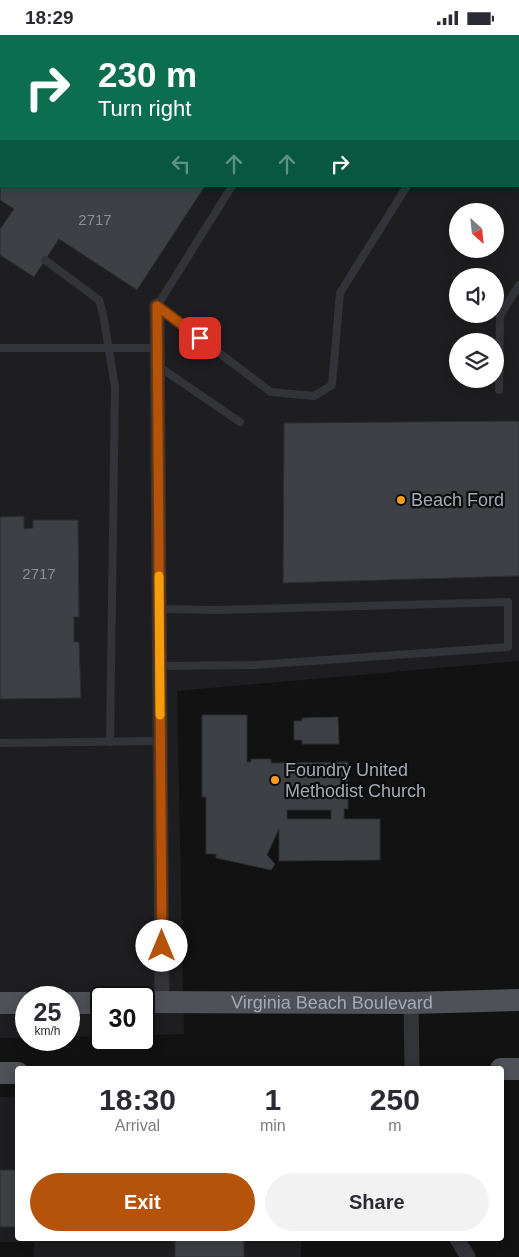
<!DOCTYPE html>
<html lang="en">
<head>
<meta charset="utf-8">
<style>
	body { margin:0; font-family:Helvetica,sans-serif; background:#f2f2f3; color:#2b2b33; height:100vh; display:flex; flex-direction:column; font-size:19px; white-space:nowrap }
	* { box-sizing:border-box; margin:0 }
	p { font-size:16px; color:#7c7c81 }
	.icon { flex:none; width:28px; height:28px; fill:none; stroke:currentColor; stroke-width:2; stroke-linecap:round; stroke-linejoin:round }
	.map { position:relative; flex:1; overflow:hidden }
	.drawer { position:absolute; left:15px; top:1031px; width:489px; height:175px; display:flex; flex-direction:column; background:#fff; border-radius:5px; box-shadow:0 2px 12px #0003 }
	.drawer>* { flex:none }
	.top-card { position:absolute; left:0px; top:0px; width:520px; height:152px; box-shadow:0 2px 12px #0003; background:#0b6e4f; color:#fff; overflow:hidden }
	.needle { width:32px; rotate:153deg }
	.tools { position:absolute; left:449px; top:168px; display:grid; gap:10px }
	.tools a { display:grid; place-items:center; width:55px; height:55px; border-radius:50%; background:#fff; box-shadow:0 2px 12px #0003; font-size:25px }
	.speed { position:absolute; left:15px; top:951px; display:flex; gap:10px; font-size:25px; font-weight:700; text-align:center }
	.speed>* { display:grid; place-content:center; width:65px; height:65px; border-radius:50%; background:#fff; box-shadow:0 2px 12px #0003; line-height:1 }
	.speed small { font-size:12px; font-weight:400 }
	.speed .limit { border:2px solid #111; border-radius:8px; background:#fff; color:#111 }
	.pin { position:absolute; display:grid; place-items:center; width:42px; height:42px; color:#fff; margin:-21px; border-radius:10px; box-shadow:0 2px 8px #0006 }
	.me { position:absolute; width:55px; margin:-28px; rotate:0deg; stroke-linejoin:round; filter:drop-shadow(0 0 4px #0008) }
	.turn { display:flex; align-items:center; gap:18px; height:105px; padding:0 15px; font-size:22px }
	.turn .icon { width:65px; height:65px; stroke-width:2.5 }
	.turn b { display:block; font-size:35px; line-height:42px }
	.lanes { display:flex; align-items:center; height:48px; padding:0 15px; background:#0003; justify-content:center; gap:25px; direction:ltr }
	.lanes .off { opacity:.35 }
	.eta { display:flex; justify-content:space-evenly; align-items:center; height:85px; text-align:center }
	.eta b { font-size:30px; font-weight:600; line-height:35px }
	.cta { display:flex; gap:10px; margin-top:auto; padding:10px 15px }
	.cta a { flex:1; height:58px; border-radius:30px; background:#b45309; color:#fff; font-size:20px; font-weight:600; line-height:58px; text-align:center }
	.cta a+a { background:#f2f2f3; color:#2b2b33 }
	.status { display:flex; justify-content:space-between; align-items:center; height:35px; padding:0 25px; background:#fff; direction:ltr }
	.status svg { height:14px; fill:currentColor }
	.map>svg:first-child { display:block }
	.built { fill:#1e1e20; fill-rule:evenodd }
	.building { fill:#3d4044; stroke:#2b2c30; fill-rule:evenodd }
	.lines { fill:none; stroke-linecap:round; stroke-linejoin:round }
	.service { stroke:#323439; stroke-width:8 }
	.minor { stroke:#323439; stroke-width:15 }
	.tertiary { stroke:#323439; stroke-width:19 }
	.primary { stroke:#4e5158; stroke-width:22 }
	.route-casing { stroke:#753606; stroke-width:12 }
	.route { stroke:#b45309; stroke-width:9 }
	.slow { stroke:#f59e0b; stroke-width:9 }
	.poi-dot { fill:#ff9c1e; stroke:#0d0d0e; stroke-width:2 }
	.labels { text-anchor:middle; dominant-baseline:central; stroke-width:4.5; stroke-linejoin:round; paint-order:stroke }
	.number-label { font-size:15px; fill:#899099 }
	.poi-label { font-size:18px; fill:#a2aab5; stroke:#0d0d0e; text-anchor:start }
	.street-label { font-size:18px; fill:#a2aab5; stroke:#0d0d0e }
</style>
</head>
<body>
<div class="status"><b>18:29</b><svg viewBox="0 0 49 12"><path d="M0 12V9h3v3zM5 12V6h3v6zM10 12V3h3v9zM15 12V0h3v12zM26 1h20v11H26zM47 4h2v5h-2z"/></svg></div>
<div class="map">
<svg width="519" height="1222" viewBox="0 0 519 1222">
	<rect width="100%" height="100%" fill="#121213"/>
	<g class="built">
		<path d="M0,0L319,1H1V151H519V131V626L177,656L184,999L144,1000V962H101V1001L69,1002V962H26V1003H0ZM458,176H495V214H458ZM458,241H495V279H458ZM458,306H495V344H458Z"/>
		<path d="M0,1062H17L18,1204H301V1222H34V1207H0Z"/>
	</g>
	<g class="building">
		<path d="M1,102V151H205L137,255L59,204L34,242L0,220V194L14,174L0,165Z"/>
		<path d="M519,386V541L283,548L284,388Z"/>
		<path d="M24,481V494L33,493V485H78L79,582H74V607H79L81,663L0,664V482Z"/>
		<path d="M202,680H247V727H251V724H271V728L348,727V774H344V784H380V825L279,826V794L267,820L275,829L271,835L216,823V819H206V762H202ZM287,775H331V784H287Z"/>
		<path d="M338,682L339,709H302V705H294V686H302V683Z"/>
		<rect x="0" y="1135" width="18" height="57"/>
		<rect x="175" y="1204" width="69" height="18"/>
	</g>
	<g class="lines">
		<g class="service">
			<path d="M123,0L125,1"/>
			<path d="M214,0L216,1"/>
			<path d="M32,1L33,0"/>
			<path d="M0,51L1,49"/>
			<path d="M232,151L157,271L271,357L314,361L332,350L340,258L407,151"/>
			<path d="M45,225L99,265L103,279L115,352L110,707"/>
			<path d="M0,313H157"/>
			<path d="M158,331L240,387"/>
			<path d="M499,355L500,281L519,250"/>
			<path d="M159,574L216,575L508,567V612L255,630L160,631"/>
			<path d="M0,708L160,706"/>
		</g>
		<g class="minor">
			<path d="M157,271L162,967"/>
			<path d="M411,968L412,1034"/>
			<path d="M457,1204L468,1222"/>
		</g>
		<path class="tertiary" d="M349,0L350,1"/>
		<g class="primary">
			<path id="s1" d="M144,967L411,968L519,965"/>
			<path d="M0,968H26"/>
			<path d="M69,968H101"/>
			<path d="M501,1034H519"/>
			<path d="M0,1038H18"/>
		</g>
	</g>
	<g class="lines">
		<g class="route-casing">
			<path id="route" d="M162,911L157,271L200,303"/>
		</g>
		<use href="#route" class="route"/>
		<path class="slow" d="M159,541L160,680"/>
	</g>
	<g class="poi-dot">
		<circle cx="401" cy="465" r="5"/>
		<circle cx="275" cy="745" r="5"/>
	</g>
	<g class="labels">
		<g class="number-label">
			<text x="95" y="184">2717</text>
			<text x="39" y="538">2717</text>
		</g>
		<g class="poi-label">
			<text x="411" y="465">Beach Ford</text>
			<text x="285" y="735">Foundry United<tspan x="285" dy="21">Methodist Church</tspan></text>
		</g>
		<g class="street-label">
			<text stroke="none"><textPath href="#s1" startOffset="188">Virginia Beach Boulevard</textPath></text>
		</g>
	</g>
</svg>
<div class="tools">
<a><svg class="needle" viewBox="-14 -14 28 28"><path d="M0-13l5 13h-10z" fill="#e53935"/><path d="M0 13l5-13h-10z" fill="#7c7c81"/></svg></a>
<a><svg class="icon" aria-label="sound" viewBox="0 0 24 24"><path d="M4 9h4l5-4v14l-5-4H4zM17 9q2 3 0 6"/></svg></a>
<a><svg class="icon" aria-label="layers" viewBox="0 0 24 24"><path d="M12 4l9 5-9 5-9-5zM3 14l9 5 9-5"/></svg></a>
</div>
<div class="speed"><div>25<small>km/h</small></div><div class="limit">30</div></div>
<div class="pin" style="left:200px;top:303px;background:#d93025"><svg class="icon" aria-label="arrive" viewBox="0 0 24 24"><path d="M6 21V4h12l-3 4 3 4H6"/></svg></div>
<svg class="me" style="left:162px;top:911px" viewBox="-20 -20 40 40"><circle r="19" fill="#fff"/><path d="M0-13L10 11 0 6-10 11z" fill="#b45309"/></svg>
<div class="top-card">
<div class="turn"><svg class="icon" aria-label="right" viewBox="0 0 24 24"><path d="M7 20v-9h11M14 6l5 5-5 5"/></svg><div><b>230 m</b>Turn right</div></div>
<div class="lanes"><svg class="icon off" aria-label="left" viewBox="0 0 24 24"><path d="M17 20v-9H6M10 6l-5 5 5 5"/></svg><svg class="icon off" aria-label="ahead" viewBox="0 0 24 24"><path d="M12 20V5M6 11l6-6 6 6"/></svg><svg class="icon off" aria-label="ahead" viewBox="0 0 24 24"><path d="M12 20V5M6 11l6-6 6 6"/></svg><svg class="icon" aria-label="right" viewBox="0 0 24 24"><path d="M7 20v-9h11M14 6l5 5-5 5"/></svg></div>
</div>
<section class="drawer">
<div class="eta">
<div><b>18:30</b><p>Arrival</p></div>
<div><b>1</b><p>min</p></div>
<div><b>250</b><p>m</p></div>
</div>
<div class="cta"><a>Exit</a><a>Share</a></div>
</section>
</div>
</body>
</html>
